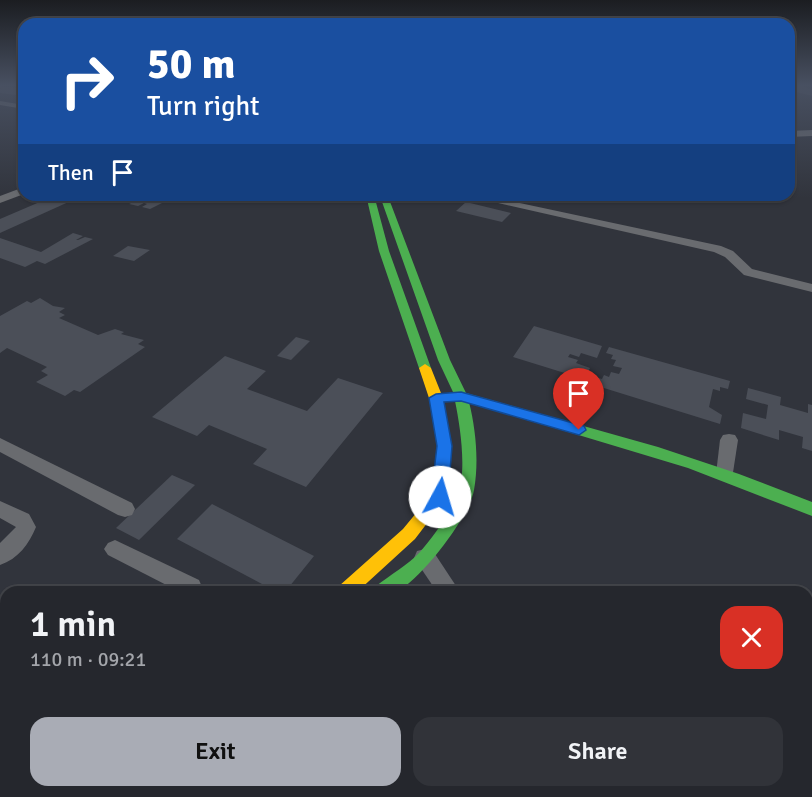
<!DOCTYPE html>
<html lang="en">
<head>
<meta charset="utf-8">
<style>
	body { margin:0; font-family:Signika,sans-serif; background:#313339; color:#f1f3f6; height:100vh; display:flex; flex-direction:column; font-size:22px; white-space:nowrap }
	* { box-sizing:border-box; margin:0 }
	p { font-size:20px; color:#a3a5aa }
	.icon { flex:none; width:33px; height:33px; fill:none; stroke:currentColor; stroke-width:2; stroke-linecap:round; stroke-linejoin:round }
	.map { position:relative; flex:1; overflow:hidden }
	.sheet { position:absolute; left:0px; top:586px; width:813px; height:212px; display:flex; flex-direction:column; background:#25272d; border-radius:18px 18px 0 0; box-shadow:0 2px 4px #0004,0 0 0 2px #424449 }
	.sheet>* { flex:none }
	.guide { position:absolute; left:18px; top:18px; width:777px; height:183px; border-radius:18px; box-shadow:0 2px 4px #0004,0 0 0 2px #424449; background:#1a4fa0; color:#fff; overflow:hidden }
	.pin { position:absolute; display:grid; place-items:center; width:51px; height:51px; color:#fff; margin:-62px -26px; border-radius:50% 50% 50% 0; rotate:-45deg; box-shadow:0 0 6px #0007 }
	.pin .icon { rotate:45deg }
	.me { position:absolute; width:66px; margin:-33px; rotate:6deg; stroke-linejoin:round; filter:drop-shadow(0 0 4px #0008) }
	.turn { display:flex; align-items:center; gap:21px; height:126px; padding:0 30px; font-size:27px }
	.turn .icon { width:78px; height:78px; stroke-width:2.5 }
	.turn b { display:block; font-size:42px; line-height:51px }
	.then { display:flex; align-items:center; height:57px; padding:0 30px; background:#0003; gap:12px; font-size:22px }
	.round { display:grid; place-items:center; flex:none; width:63px; height:63px; border-radius:18px; background:#313339 }
	.overview { display:flex; align-items:center; justify-content:space-between; height:102px; padding:0 30px }
	h1 { font-size:36px; font-weight:600; line-height:45px }
	.cta { display:flex; gap:12px; margin-top:auto; padding:12px 30px }
	.cta a { flex:1; height:69px; border-radius:18px; background:#a9acb5; color:#111; font-size:24px; font-weight:600; line-height:69px; text-align:center }
	.cta a+a { background:#313339; color:#f1f3f6 }
	.map>svg:first-child { display:block }
	.building { fill:#4b4f58 }
	.lines { fill:none; stroke-linecap:round; stroke-linejoin:round }
	.street { fill:#696b6f; fill-rule:evenodd }
	.fast { fill:#4caf50; fill-rule:evenodd }
	.slow { fill:#ffc107; fill-rule:evenodd }
	.jam { fill:#c62828; fill-rule:evenodd }
	.route { fill:#1a73e8; stroke:#114b97; stroke-width:1.5 }
</style>
</head>
<body>
<div class="map">
<svg width="812" height="797" viewBox="0 0 812 797">
	<rect width="100%" height="100%" fill="#31343c"/>
	<g class="building">
		<path d="M0,86L24,89V93L17,95L0,93Z"/>
		<path d="M789,86H802L812,90V96L789,90Z"/>
		<path d="M56,195H84L0,233V219Z"/>
		<path d="M149,195L154,196L178,195L150,209L142,207L147,204L144,203L138,206L129,204Z"/>
		<path d="M466,202L511,213L502,222L456,211Z"/>
		<path d="M73,233L83,236L76,240H78L85,237L93,239L45,264L37,261L25,267L0,258V238L41,252Z"/>
		<path d="M128,246L150,250L134,261L113,256Z"/>
		<path d="M40,298L53,306L65,308L59,312L65,315L59,318L98,335L115,329L124,332L121,334L144,340L138,344L145,347L80,392L74,390L65,396L36,382L48,375L41,371L47,367L7,348L0,353V316L27,301L31,303Z"/>
		<path d="M534,326L602,346L597,358L581,353L579,357L570,354L568,357L578,360L576,363L590,368L584,379L513,357Z"/>
		<path d="M296,337L310,341L291,360L277,356Z"/>
		<path d="M609,347L730,381L728,389L720,387V391L713,389L709,407L722,415L720,424L591,384L595,377L602,379L604,375L609,377L611,372L619,374L622,368L613,366L616,360L611,359L613,355L606,353Z"/>
		<path d="M225,356L266,371L247,389L307,411L338,378L383,393L306,487L253,464L267,449L209,425L197,436L152,417Z"/>
		<path d="M748,388L781,397L780,405L808,413V404L812,405V451L802,448L803,437L779,430V440L741,428L743,413L766,419L768,405L746,399Z"/>
		<path d="M172,475L195,485L139,540L116,528Z"/>
		<path d="M212,504L314,556L285,592H277L177,539Z"/>
	</g>
	<g class="lines">
		<g class="street">
			<path d="M0,101L24,105V109L0,105Z"/>
			<path d="M812,130V136L789,137V131Z"/>
			<path d="M24,187V194L0,203V196Z"/>
			<path d="M463,195H482L721,246L733,251L752,269L812,284V292L744,275L725,257L714,252Z"/>
			<path d="M729,434L735,435L738,440L732,479L725,481L718,479L716,474L720,440L723,435Z"/>
			<path d="M0,438L132,503L135,509L132,515L125,517L118,515L0,452Z"/>
			<path d="M0,501L29,514L36,527C29,544 18,559 0,565V543L16,527L0,518Z"/>
			<path d="M115,540L199,580L202,587L200,592H180L108,555L104,549L108,543Z"/>
			<path d="M425,549L433,551L460,592H437L414,558L417,551Z"/>
			<path d="M37,792H71L73,797H39Z"/>
			<rect x="473" y="792" width="28" height="5"/>
		</g>
		<g class="fast">
			<path d="M366,195H374L389,251L431,368L430,371L425,372L419,368L379,251Z"/>
			<path d="M382,197L389,199L450,360L466,393L658,447L739,474L812,502V516L688,468L469,402C476,430 479,462 474,490C470,516 421,580 396,592C390,594 380,592 373,592L376,586C390,575 408,565 420,552C434,536 450,513 458,493C467,470 460,425 455,401L445,400L443,397L445,394L453,392L438,360L381,199Z"/>
		</g>
		<g class="slow">
			<path d="M425,364L431,368L443,398L452,446L447,497L415,539L357,592H336L339,586L403,529L431,495L438,446L429,398L419,368Z"/>
			<path d="M152,792H181L179,797H150Z"/>
		</g>
		<path class="jam" d="M85,792H113L111,797H83Z"/>
	</g>
	<linearGradient id="sky" x2="0" y2="1"><stop stop-color="#1b1d21"/><stop offset="0.43" stop-color="#485061"/><stop offset="1" stop-color="#485061" stop-opacity="0"/></linearGradient>
	<rect width="812" height="198" fill="url(#sky)"/>
	<path class="route" d="M461,392L584,426L586,430L579,435L461,401L444,402L452,446L448,497L440,503L431,497L437,446L429,398L436,394Z"/>
</svg>
<div class="pin" style="left:579px;top:430px;background:#d93025"><svg class="icon" aria-label="arrive" viewBox="0 0 24 24"><path d="M6 21V4h12l-3 4 3 4H6"/></svg></div>
<svg class="me" style="left:440px;top:497px" viewBox="-20 -20 40 40"><circle r="19" fill="#fff"/><path d="M0-13L10 11 0 6-10 11z" fill="#1a73e8"/></svg>
<div class="guide">
<div class="turn"><svg class="icon" aria-label="right" viewBox="0 0 24 24"><path d="M7 20v-9h11M14 6l5 5-5 5"/></svg><div><b>50 m</b>Turn right</div></div>
<div class="then">Then<svg class="icon" aria-label="arrive" viewBox="0 0 24 24"><path d="M6 21V4h12l-3 4 3 4H6"/></svg></div>
</div>
<section class="sheet">
<div class="overview"><div><h1>1 min</h1><p>110 m · 09:21</p></div><a class="round" style="background:#d93025;color:#fff"><svg class="icon" aria-label="close" viewBox="0 0 24 24"><path d="M6 6l12 12M18 6L6 18"/></svg></a></div>
<div class="cta"><a>Exit</a><a>Share</a></div>
</section>
</div>
</body>
</html>
